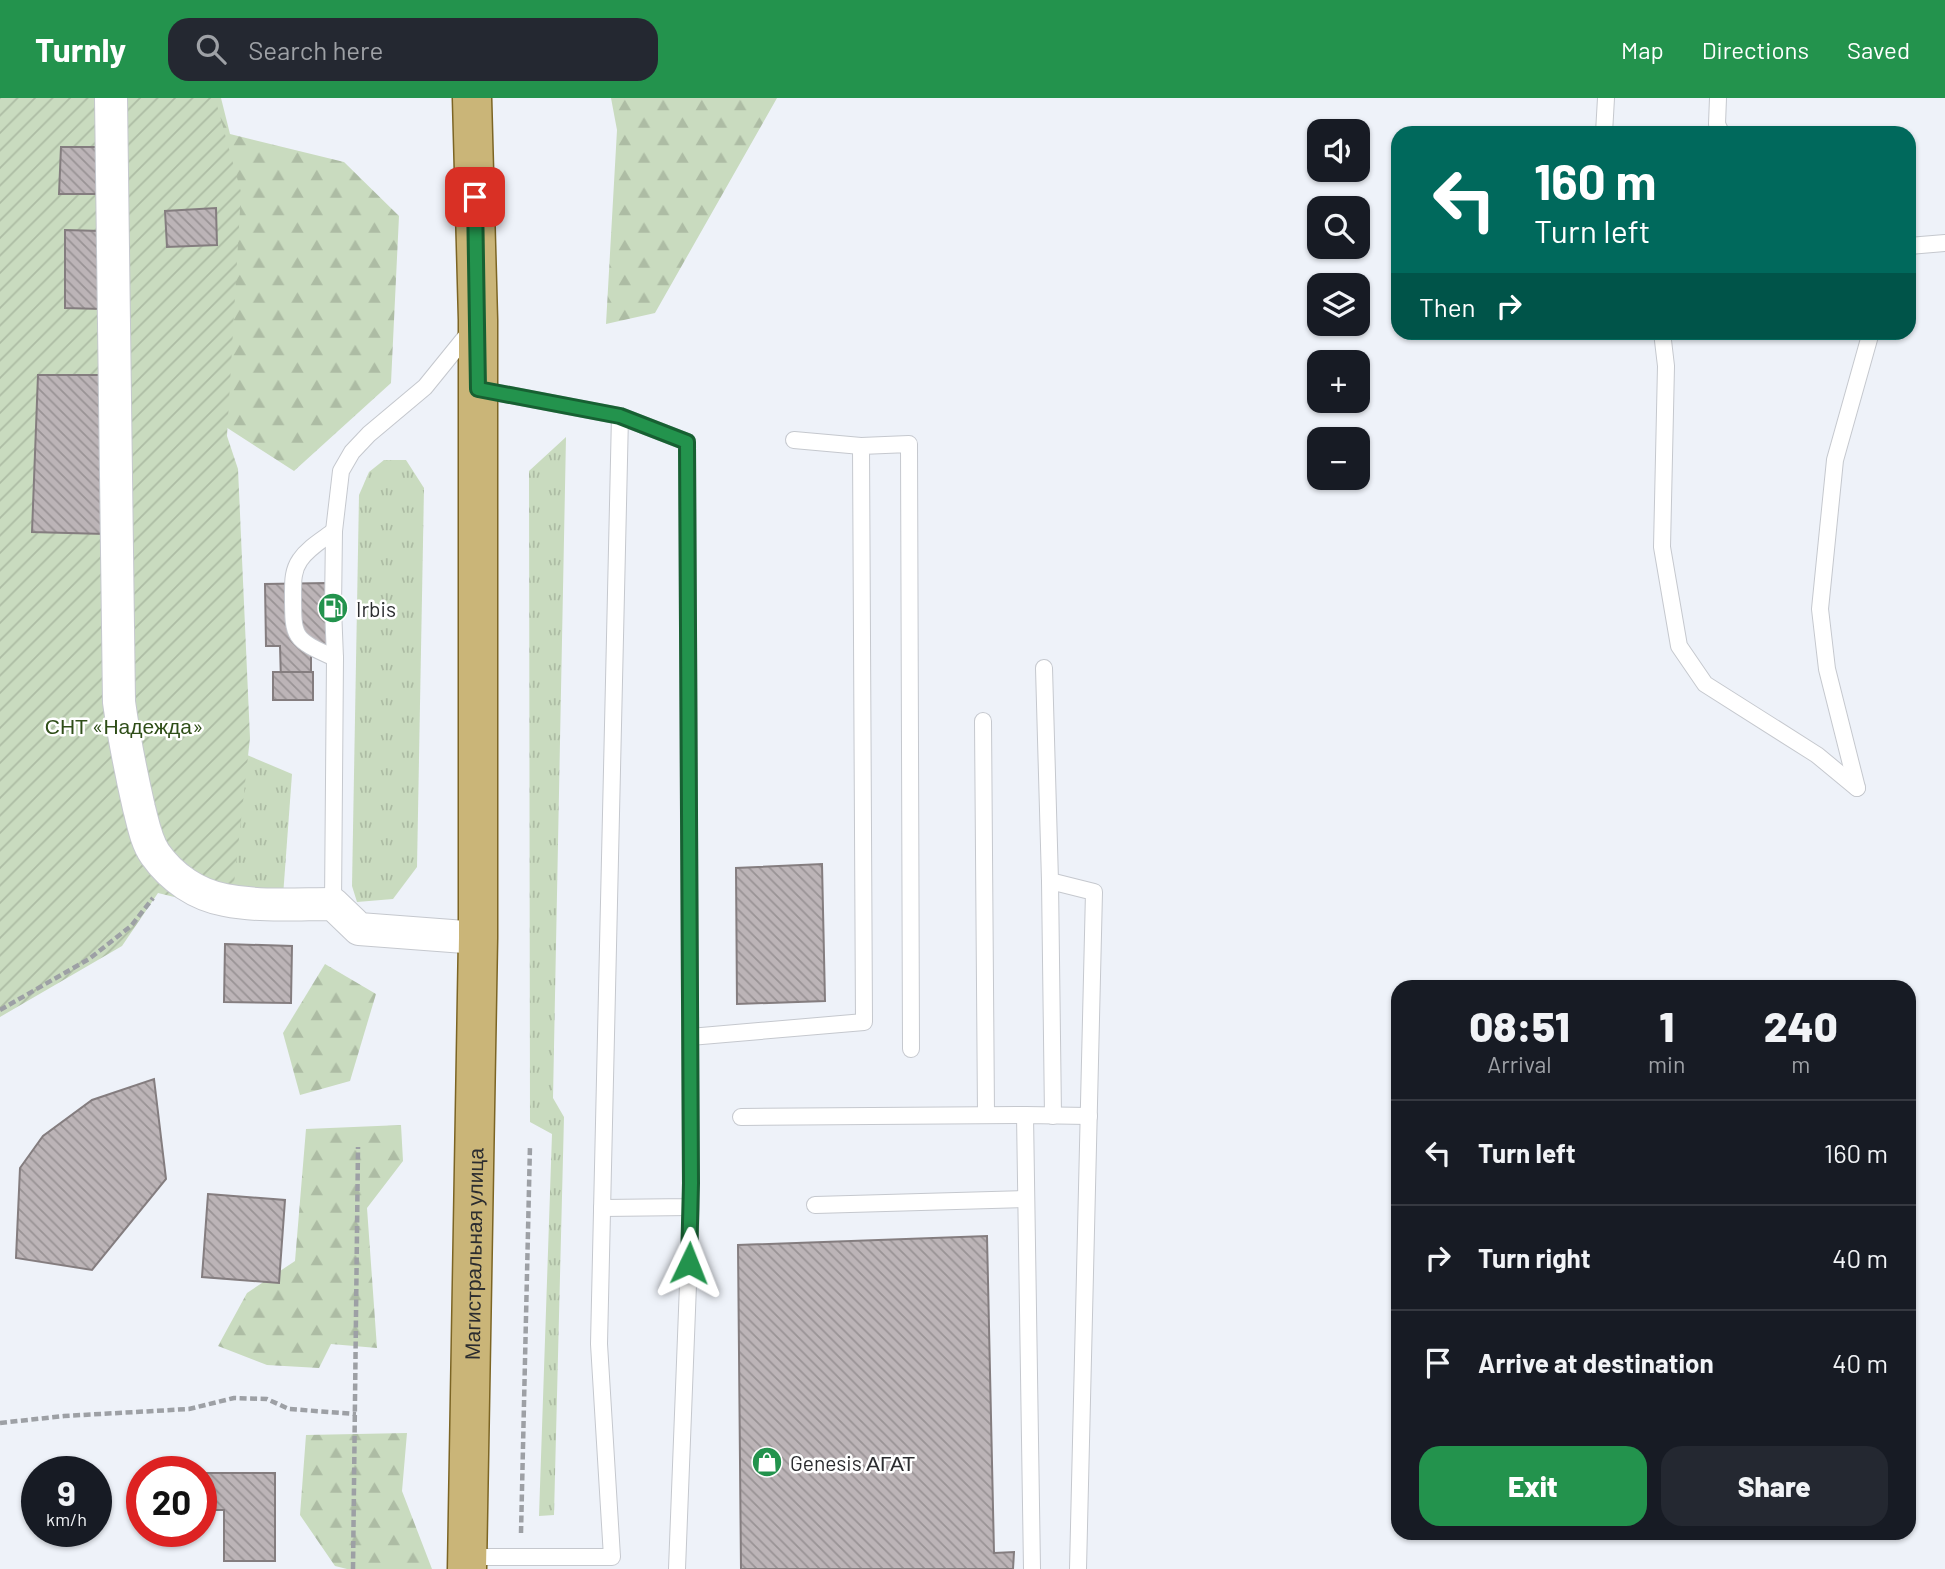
<!DOCTYPE html>
<html lang="en">
<head>
<meta charset="utf-8">
<style>
	body { margin:0; font-family:Barlow,sans-serif; background:#242831; color:#f1f3f6; height:100vh; display:flex; flex-direction:column; font-size:26px; white-space:nowrap }
	* { box-sizing:border-box; margin:0 }
	p { font-size:23px; color:#9ea1a6 }
	.icon { flex:none; width:38px; height:38px; fill:none; stroke:currentColor; stroke-width:2; stroke-linecap:round; stroke-linejoin:round }
	.map { position:relative; flex:1; overflow:hidden }
	.side { position:absolute; left:1391px; top:882px; width:525px; height:560px; display:flex; flex-direction:column; background:#171b24; border-radius:21px; box-shadow:0 2px 5px #0004 }
	.side>* { flex:none }
	.top-card { position:absolute; left:1391px; top:28px; width:525px; height:214px; border-radius:21px; box-shadow:0 2px 5px #0004; background:#00695c; color:#fff; overflow:hidden }
	.fabs { position:absolute; left:1307px; top:21px; display:grid; gap:14px }
	.fabs a { display:grid; place-items:center; width:63px; height:63px; border-radius:14px; background:#171b24; box-shadow:0 2px 5px #0004; font-size:35px }
	.speed { position:absolute; left:21px; top:1358px; display:flex; gap:14px; font-size:35px; font-weight:700; text-align:center }
	.speed>* { display:grid; place-content:center; width:91px; height:91px; border-radius:50%; background:#171b24; box-shadow:0 2px 5px #0004; line-height:1 }
	.speed small { font-size:18px; font-weight:400 }
	.speed .limit { border:10px solid #d22; background:#fff; color:#111 }
	.pin { position:absolute; display:grid; place-items:center; width:60px; height:60px; color:#fff; margin:-30px; border-radius:14px; box-shadow:0 4px 10px #0006 }
	.me { position:absolute; width:77px; margin:-38px; rotate:2deg; stroke-linejoin:round; filter:drop-shadow(0 0 5px #0008) }
	.turn { display:flex; align-items:center; gap:24px; height:147px; padding:0 28px; font-size:32px }
	.turn .icon { width:91px; height:91px; stroke-width:2.5 }
	.turn b { display:block; font-size:49px; line-height:60px }
	.then { display:flex; align-items:center; height:66px; padding:0 28px; background:#0003; gap:14px; font-size:26px }
	.eta { display:flex; justify-content:space-evenly; align-items:center; height:119px; text-align:center }
	.eta b { font-size:42px; font-weight:800; line-height:49px }
	.cta { display:flex; gap:14px; margin-top:auto; padding:14px 28px }
	.cta a { flex:1; height:80px; border-radius:21px; background:#23934d; color:#fff; font-size:28px; font-weight:800; line-height:80px; text-align:center }
	.cta a+a { background:#242831; color:#f1f3f6 }
	ul { padding:0; list-style:none }
	li { display:flex; align-items:center; gap:21px; height:105px; padding:0 28px; border-top:2px solid #363941 }
	li div { flex:1 }
	li b { display:block; font-size:26px }
	li em { font-style:normal }
	header { display:flex; align-items:center; gap:42px; box-sizing:border-box; height:98px; padding:0 35px; background:#23934d; color:#fff }
	header strong { font-size:33px }
	nav { display:flex; gap:38px; margin-inline-start:auto; font-size:24px }
	.search { width:490px; height:63px; background:#242831; display:flex; align-items:center; gap:18px; box-sizing:border-box; padding:0 24px; border-radius:21px; color:#9ea1a6; font-size:26px }
	.map>svg:first-child { display:block }
	.grass { fill:url(#grass-tufts) }
	.forest { fill:url(#forest-firs) }
	.garden { fill:url(#garden-furrows) }
	.building { fill:url(#building-back-hatch); stroke:#847d7f; stroke-width:2 }
	.lines { fill:none; stroke-linecap:round; stroke-linejoin:round }
	.lane-casing { stroke:#c5c8ce; stroke-width:18 }
	.street-casing { stroke:#c5c8ce; stroke-width:34 }
	.primary-casing { stroke:#7c6524; stroke-width:41 }
	.path { stroke:#9da0a5; stroke-width:4.5; stroke-dasharray:7 3.5; stroke-linecap:butt }
	.lane { stroke:#fff; stroke-width:16 }
	.street { stroke:#fff; stroke-width:32 }
	.primary { stroke:#cab578; stroke-width:38 }
	.route-casing { stroke:#176032; stroke-width:18 }
	.route { stroke:#23934d; stroke-width:12 }
	.labels { text-anchor:middle; dominant-baseline:central; stroke-width:5; stroke-linejoin:round; paint-order:stroke }
	.poi-label { font-size:21px; fill:#2b2c2f; stroke:#fff; text-anchor:start }
	.park-label { font-size:21px; fill:#2f4e18; stroke:#fff }
	.street-label { font-size:21px; fill:#2b2c2f; stroke:#fff }
</style>
</head>
<body>
<header>
<strong>Turnly</strong>
<div class="search"><svg class="icon" aria-label="search" viewBox="0 0 24 24"><circle cx="10" cy="10" r="6"/><path d="M15 15l6 6"/></svg>Search here</div>
<nav><a>Map</a><a>Directions</a><a>Saved</a></nav>
</header>
<div class="map">
<svg width="1945" height="1471" viewBox="0 0 1945 1471">
	<defs>
		<pattern id="grass-tufts" width="24" height="20" patternUnits="userSpaceOnUse" patternTransform="scale(1.75)"><rect width="24" height="20" fill="#c9dbbf"/><path d="M3 7l-1-3M5 7V3M7 7l1-3M15 17l-1-3M17 17v-4M19 17l1-3" fill="none" stroke="#adbca4"/></pattern>
		<pattern id="forest-firs" width="22" height="20" patternUnits="userSpaceOnUse" patternTransform="scale(1.75)"><rect width="22" height="20" fill="#c9dbbf"/><path d="M5 1l3.5 6h-7zM16 11l3.5 6h-7z" fill="#adbca4"/></pattern>
		<pattern id="garden-furrows" width="10" height="10" patternUnits="userSpaceOnUse" patternTransform="scale(1.75)"><rect width="10" height="10" fill="#c9dbbf"/><path d="M-1 1l2-2M0 10L10 0M9 11l2-2" fill="none" stroke="#adbca4"/></pattern>
		<pattern id="building-back-hatch" width="6" height="6" patternUnits="userSpaceOnUse" patternTransform="scale(1.75)"><rect width="6" height="6" fill="#bcb4b7"/><path d="M-1 5l2 2M0 0l6 6M5-1l2 2" fill="none" stroke="#999395"/></pattern>
	</defs>
	<rect width="100%" height="100%" fill="#eef2f9"/>
	<g class="grass">
		<path d="M566,339L553,1000L564,1019L554,1417L539,1418L552,1036L530,1024L529,373Z"/>
		<path d="M384,362H406L424,390L417,769L393,801L357,804L352,788L359,397L369,374Z"/>
		<path d="M240,654L292,676L283,798L201,783Z"/>
	</g>
	<g class="forest">
		<path d="M125,0H221L230,36L344,64L399,118L391,285L294,373L215,322Z"/>
		<path d="M611,0H777L655,215L606,226L617,32Z"/>
		<path d="M325,866L376,896L350,983L300,997L283,935Z"/>
		<path d="M401,1027L403,1063L367,1110L377,1250L331,1246L319,1270L267,1267L218,1248L247,1195L295,1163L306,1031Z"/>
		<path d="M407,1335L402,1393L432,1471H347L335,1468L300,1417L306,1337Z"/>
	</g>
	<path class="garden" d="M0,0H215L241,94L227,338L238,371L250,640L231,813L158,795L122,848L0,919Z"/>
	<g class="building">
		<path d="M61,49H96L97,96H59Z"/>
		<path d="M216,110L217,147L167,149L165,113Z"/>
		<path d="M65,132L101,133V211L65,210Z"/>
		<path d="M38,277H107L104,436L32,434Z"/>
		<path d="M327,485L328,549H311V583H281L280,548H266L265,486Z"/>
		<rect x="273" y="574" width="40" height="28"/>
		<path d="M822,766L825,903L737,906L736,770Z"/>
		<path d="M225,846L292,848L291,905L224,904Z"/>
		<path d="M154,981L166,1081L92,1172L16,1160L20,1070L43,1038L92,1002Z"/>
		<path d="M208,1096L285,1102L279,1185L202,1179Z"/>
		<path d="M987,1138L994,1455L1014,1454L1013,1471H741L738,1147Z"/>
		<path d="M201,1375H275V1463H224V1412H201Z"/>
	</g>
	<g class="lines">
		<g class="lane-casing">
			<g id="lane">
				<path d="M1718,0L1717,26L1721,35"/>
				<path d="M1604,35L1606,0"/>
				<path d="M1909,148L1945,145"/>
				<path d="M1662,234L1666,268L1662,449L1679,548L1705,586L1817,657L1857,690"/>
				<path d="M794,342L861,348"/>
				<path d="M334,433C322,442 308,450 300,462C293,472 293,483 293,494C293,540 292,541 335,560"/>
				<path d="M1044,570L1050,783L1094,794L1078,1471"/>
				<path d="M983,623L986,1017"/>
				<path d="M1857,690L1827,571L1820,511L1835,362L1871,234"/>
				<path d="M1050,783L1053,1018"/>
				<path d="M333,806L335,560L333,510L334,433L341,373L352,354L369,336L425,289L472,231"/>
				<path d="M690,939L864,924L861,348L909,346L911,951"/>
				<path d="M741,1019L1025,1017"/>
				<path d="M815,1107L1026,1101"/>
				<path d="M602,1110L691,1109L687,344L620,318"/>
				<path d="M467,1459H612L599,1246L620,318L478,291"/>
				<path d="M677,1471L691,1109"/>
				<path d="M1032,1471L1025,1017L1089,1018"/>
			</g>
		</g>
		<g class="street-casing">
			<path id="street" d="M111,0L119,604C124,640 131,675 139,710C143,725 146,743 155,756C172,780 197,797 225,802C260,809 298,806 333,806L359,831L478,840"/>
		</g>
		<g class="primary-casing">
			<g id="primary">
				<path id="s1" d="M467,1471L478,840V222L472,0"/>
			</g>
		</g>
		<g class="path">
			<path d="M0,912L89,861L131,828L153,800"/>
			<path d="M0,1325L64,1318L189,1311L234,1300L267,1301L289,1311L356,1316"/>
			<path d="M521,1435L530,1047"/>
			<path d="M353,1471L358,1049"/>
		</g>
		<use href="#lane" class="lane"/>
		<use href="#street" class="street"/>
		<use href="#primary" class="primary"/>
	</g>
	<g class="lines">
		<g class="route-casing">
			<path id="route" d="M475,99L478,291L620,318L687,344L691,1085L689,1165"/>
		</g>
		<use href="#route" class="route"/>
	</g>
	<defs>
		<g id="fuel-disc" transform="scale(1.575)"><circle r="9.5" fill="#23934d" stroke="#fff"/><path d="M-5.5-6h7V0h2V4h1.3V-2.5L3-4.5l.8-.8L6-3V5H2.5V1h-1V6h-7ZM-4.2-4.7v3.2H.2V-4.7Z" fill="#fff"/></g>
		<g id="shop-disc" transform="scale(1.575)"><circle r="9.5" fill="#23934d" stroke="#fff"/><path d="M-5-2.5h2.3a2.7 3.5 0 0 1 5.4 0H5L5.5 6h-11ZM-1.5-2.5h3a1.5 2.3 0 0 0-3 0Z" fill="#fff"/></g>
	</defs>
	<g fill-rule="evenodd">
		<use href="#fuel-disc" x="333" y="510"/>
		<use href="#shop-disc" x="767" y="1364"/>
	</g>
	<g class="labels">
		<g class="poi-label">
			<text x="356" y="510">Irbis</text>
			<text x="790" y="1364">Genesis АГАТ</text>
		</g>
		<g class="park-label">
			<text x="124" y="627">СНТ «Надежда»</text>
		</g>
		<g class="street-label">
			<text stroke="none"><textPath href="#s1" startOffset="315">Магистральная улица</textPath></text>
		</g>
	</g>
</svg>
<div class="fabs">
<a><svg class="icon" aria-label="sound" viewBox="0 0 24 24"><path d="M4 9h4l5-4v14l-5-4H4zM17 9q2 3 0 6"/></svg></a>
<a><svg class="icon" aria-label="search" viewBox="0 0 24 24"><circle cx="10" cy="10" r="6"/><path d="M15 15l6 6"/></svg></a>
<a><svg class="icon" aria-label="layers" viewBox="0 0 24 24"><path d="M12 4l9 5-9 5-9-5zM3 14l9 5 9-5"/></svg></a>
<a>+</a>
<a>−</a>
</div>
<div class="speed"><div>9<small>km/h</small></div><div class="limit">20</div></div>
<div class="pin" style="left:475px;top:99px;background:#d93025"><svg class="icon" aria-label="arrive" viewBox="0 0 24 24"><path d="M6 21V4h12l-3 4 3 4H6"/></svg></div>
<svg class="me" style="left:689px;top:1165px" viewBox="-20 -20 40 40"><path d="M0-17L14 15 0 8-14 15z" fill="#23934d" stroke="#fff" stroke-width="4"/></svg>
<div class="top-card">
<div class="turn"><svg class="icon" aria-label="left" viewBox="0 0 24 24"><path d="M17 20v-9H6M10 6l-5 5 5 5"/></svg><div><b>160 m</b>Turn left</div></div>
<div class="then">Then<svg class="icon" aria-label="right" viewBox="0 0 24 24"><path d="M7 20v-9h11M14 6l5 5-5 5"/></svg></div>
</div>
<section class="side">
<div class="eta">
<div><b>08:51</b><p>Arrival</p></div>
<div><b>1</b><p>min</p></div>
<div><b>240</b><p>m</p></div>
</div>
<ul>
<li><svg class="icon" aria-label="left" viewBox="0 0 24 24"><path d="M17 20v-9H6M10 6l-5 5 5 5"/></svg><div><b>Turn left</b></div><em>160 m</em></li>
<li><svg class="icon" aria-label="right" viewBox="0 0 24 24"><path d="M7 20v-9h11M14 6l5 5-5 5"/></svg><div><b>Turn right</b></div><em>40 m</em></li>
<li><svg class="icon" aria-label="arrive" viewBox="0 0 24 24"><path d="M6 21V4h12l-3 4 3 4H6"/></svg><div><b>Arrive at destination</b></div><em>40 m</em></li>
</ul>
<div class="cta"><a>Exit</a><a>Share</a></div>
</section>
</div>
</body>
</html>
